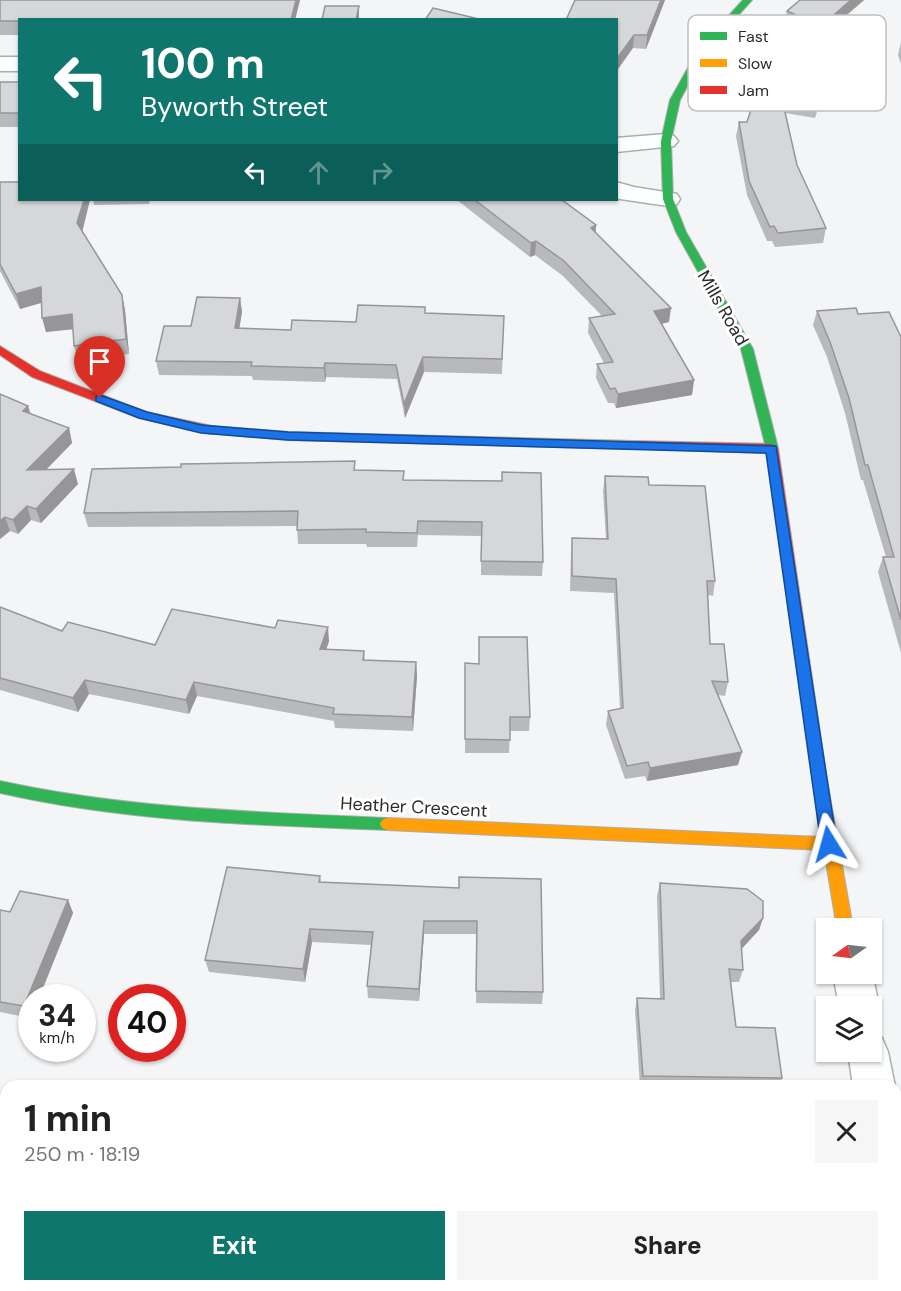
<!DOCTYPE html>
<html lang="en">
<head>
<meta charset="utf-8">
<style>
	body { margin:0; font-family:"DM Sans",sans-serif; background:#f6f6f6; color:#222; height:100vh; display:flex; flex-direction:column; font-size:22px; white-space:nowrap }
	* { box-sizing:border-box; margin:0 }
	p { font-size:20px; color:#767676 }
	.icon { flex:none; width:33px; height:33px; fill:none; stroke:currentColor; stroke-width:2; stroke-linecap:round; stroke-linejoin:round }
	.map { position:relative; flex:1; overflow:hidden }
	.panel { position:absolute; left:0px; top:1080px; width:902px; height:212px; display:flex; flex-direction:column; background:#fff; border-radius:18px 18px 0 0; box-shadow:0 2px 4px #0004 }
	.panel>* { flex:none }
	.top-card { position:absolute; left:18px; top:18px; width:600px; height:183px; border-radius:0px; box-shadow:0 2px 4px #0004; background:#0f766e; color:#fff; overflow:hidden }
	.needle { width:39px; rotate:256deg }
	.controls { position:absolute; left:816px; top:918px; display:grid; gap:12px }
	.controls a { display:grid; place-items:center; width:66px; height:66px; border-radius:0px; background:#fff; box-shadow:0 2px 4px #0004; font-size:30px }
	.speed { position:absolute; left:18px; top:984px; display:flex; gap:12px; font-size:30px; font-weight:700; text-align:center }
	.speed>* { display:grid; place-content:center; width:78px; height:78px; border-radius:50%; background:#fff; box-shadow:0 2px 4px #0004; line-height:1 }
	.speed small { font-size:15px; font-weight:400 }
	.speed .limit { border:9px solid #d22; background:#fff; color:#111 }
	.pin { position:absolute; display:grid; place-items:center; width:51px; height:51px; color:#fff; margin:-62px -26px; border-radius:50% 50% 50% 0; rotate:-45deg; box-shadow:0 0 6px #0007 }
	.pin .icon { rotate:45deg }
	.me { position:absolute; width:66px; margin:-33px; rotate:352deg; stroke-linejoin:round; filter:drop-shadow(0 0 4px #0008) }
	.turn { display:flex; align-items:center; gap:21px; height:126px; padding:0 24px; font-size:27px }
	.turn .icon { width:78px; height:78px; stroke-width:2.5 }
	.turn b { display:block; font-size:42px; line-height:51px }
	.lanes { display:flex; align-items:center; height:57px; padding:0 24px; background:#0003; justify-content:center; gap:30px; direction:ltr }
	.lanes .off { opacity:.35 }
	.round { display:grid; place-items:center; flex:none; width:63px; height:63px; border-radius:0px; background:#f6f6f6 }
	.summary { display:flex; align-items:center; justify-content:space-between; height:102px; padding:0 24px }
	h1 { font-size:36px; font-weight:800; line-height:45px }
	.cta { display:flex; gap:12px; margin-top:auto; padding:12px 24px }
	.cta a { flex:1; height:69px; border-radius:0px; background:#0f766e; color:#fff; font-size:24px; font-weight:800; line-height:69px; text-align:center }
	.cta a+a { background:#f6f6f6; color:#222 }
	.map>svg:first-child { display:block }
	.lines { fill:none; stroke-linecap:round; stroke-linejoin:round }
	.street-casing { stroke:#acaeae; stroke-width:3 }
	.fast-casing { stroke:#acaeae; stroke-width:2 }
	.slow-casing { stroke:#acaeae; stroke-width:2 }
	.jam-casing { stroke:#acaeae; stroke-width:2 }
	.street { fill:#fdfefe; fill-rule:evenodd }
	.fast { fill:#30b455; fill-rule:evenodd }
	.slow { fill:#ff9f0a; fill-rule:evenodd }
	.jam { fill:#e5322d; fill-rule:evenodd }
	.wall { fill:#b8b9bb }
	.shaded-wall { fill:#969698 }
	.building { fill:#d6d7d9; stroke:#969698; stroke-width:1.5 }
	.route { fill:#1a73e8; stroke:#114b97; stroke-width:1.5 }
	.labels { text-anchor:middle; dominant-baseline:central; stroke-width:6; stroke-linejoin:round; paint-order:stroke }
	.street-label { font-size:18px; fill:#2b2c2d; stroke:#fff }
	.key { fill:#fff; stroke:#bfc0c0; stroke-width:1.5 }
	.key-label { font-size:16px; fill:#2b2c2d }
</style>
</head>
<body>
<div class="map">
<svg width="901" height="1291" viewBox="0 0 901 1291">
	<rect width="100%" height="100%" fill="#f3f5f7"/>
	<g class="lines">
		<g class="street-casing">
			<g id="street">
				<rect x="0" y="57" width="20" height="14"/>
				<path d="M666,134L674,136L678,141L674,146L616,152V138Z"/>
				<path d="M616,182L634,187L677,194L680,199L677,204L668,206L620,199L616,198Z"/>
				<path d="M872,972L879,1006L872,1020V1006H839L833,974H872Z"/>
				<path d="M872,1034L882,1038L888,1052L895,1086H853L848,1052H872Z"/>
				<path d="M896,1158L901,1160V1222L896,1220Z"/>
			</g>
		</g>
		<g class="fast-casing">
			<g id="fast">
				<path d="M743,0H752L706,51L680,100L671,141L673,199L686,232L753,349L778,448L772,452L766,448L741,349L676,232L663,199L661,141L670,100L699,48Z"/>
				<path d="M0,781C128,809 257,812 387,818L392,820L394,824L392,828L387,830C257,825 128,822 0,793Z"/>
			</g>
		</g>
		<g class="slow-casing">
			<g id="slow">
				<path d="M212,426L288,432L634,441L640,445L634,449L288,440L208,433L206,430Z"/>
				<path d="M820,774L825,776L827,780L853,928H837L824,850L387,830L382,828L380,824L382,820L387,818L822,837L813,780L815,776Z"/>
			</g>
		</g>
		<g class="jam-casing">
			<g id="jam">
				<path d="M0,346L40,371L146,412L212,426L218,430L212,434L139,418L32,377L0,355Z"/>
				<path d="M634,441L772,444L778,448L827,780L825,784L820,786L815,784L813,780L767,453L630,448L628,445Z"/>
			</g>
		</g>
		<use href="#street" class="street"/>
		<use href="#fast" class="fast"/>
		<use href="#slow" class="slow"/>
		<use href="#jam" class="jam"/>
	</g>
	<g class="wall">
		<path d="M0,0H300L295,20H20V35H0Z"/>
		<path d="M575,0H665L646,49L633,48Z"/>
		<path d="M800,0H864L844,17L845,32L822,50L842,70L820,100L815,118L785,113L797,165L826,228L823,243L775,247L772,241H767L747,195L736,136L739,122H747L764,70L757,68L760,54L784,25L787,11Z"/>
		<path d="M901,42V64L898,55Z"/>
		<rect x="0" y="82" width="20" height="45"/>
		<path d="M0,182L82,231L122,295L125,310L129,354L78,360L74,346L73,329L46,332L41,303L20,309L0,271Z"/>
		<path d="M93,200H150L149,204L94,205Z"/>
		<path d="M457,200H562L596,225V233L669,322L661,324L694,380L692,395L616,408L614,403H608L596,378L597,364L604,363L588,333L589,318L602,316L563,276L535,255L530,257Z"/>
		<path d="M240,298L242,312L239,328L291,330L425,313L504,316L502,374L424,372L405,418L397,379L326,377L325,382L253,380L252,376L159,375L156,361L191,326Z"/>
		<path d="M817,311L858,314L901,337V653L878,572L883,557H886L863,480H861L845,413L827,357L813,325Z"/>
		<path d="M31,414L69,428L72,443L46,470L78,484L41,523L31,520L18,534L10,531L0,539Z"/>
		<path d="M355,461V470L404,471V480L502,481L543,562L542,576L481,575V536L418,535L417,547H367L366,544H298L297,526L88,527L84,513L181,467Z"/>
		<path d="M605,476L649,485L715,581L713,596L708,595L710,644L728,682L725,696L718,695L738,765L647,781L645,776L625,779L606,725L608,711L620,709L614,593L570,591L571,552L572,538L606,539L603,491Z"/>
		<path d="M0,607L62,631L155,645L329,641L326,649L364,651L365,660L416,662L417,676L413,731L335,728L334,721L197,696L189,714L89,694L78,712L0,690Z"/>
		<path d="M465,663L530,717L529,731H510L509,753H465Z"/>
		<path d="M320,876L321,882L459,888L543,992L542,1004L476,1003L477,934H424L419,1001L368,998L367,986L371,945L312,942L305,982L209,972L205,960Z"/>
		<path d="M660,883L763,918L759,930L741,949L743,970L739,982H731L736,1027L782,1078L779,1086H640L635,1010L637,998H660L657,896Z"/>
		<path d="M68,900L73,913L39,998H32V1015L30,1018L0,1012V910L10,912Z"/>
	</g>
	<g class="shaded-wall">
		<path d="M296,0H300L295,20H291Z"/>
		<path d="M661,0H665L646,49L647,35Z"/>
		<path d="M851,0H864L832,28L835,14Z"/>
		<path d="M359,6V20H356Z"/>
		<path d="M848,18L845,32L809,61L812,48Z"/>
		<path d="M634,35L633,48L616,72V60Z"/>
		<path d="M845,56L842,70L820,100L815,118L823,86Z"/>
		<path d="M84,200H90L81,237L77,223Z"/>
		<path d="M596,225L595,240L591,228Z"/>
		<path d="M536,241L535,255L530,257L531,243Z"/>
		<path d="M41,287L44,302L20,309L16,294Z"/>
		<path d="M122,295L125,310L129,354L126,339Z"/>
		<path d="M240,298L242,312L237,343L235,328Z"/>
		<path d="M671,308L669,322L652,326L654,311Z"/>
		<path d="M72,314L75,329L46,332L42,318Z"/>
		<path d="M423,357L424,372L405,418L404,404Z"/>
		<path d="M325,363L326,377L325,382L324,368Z"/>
		<path d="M694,380L692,395L616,408L618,394Z"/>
		<path d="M28,406L33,421L23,411Z"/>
		<path d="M69,428L72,443L31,485L27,470Z"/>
		<path d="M74,469L78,484L41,523L36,509Z"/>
		<path d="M27,506L31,520L18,534L13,520Z"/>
		<path d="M5,517L10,531L0,539V521Z"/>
		<path d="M328,627L329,641L322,663L320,649Z"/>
		<path d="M416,662L417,676L413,731L412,717Z"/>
		<path d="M85,680L89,694L78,712L73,698Z"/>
		<path d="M194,682L197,696L189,714L186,700Z"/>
		<path d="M742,752L738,765L647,781L650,768Z"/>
		<path d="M68,900L73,913L39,998H32V1015L30,1018L24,1006Z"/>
		<path d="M763,918L759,930L737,954L741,941Z"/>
		<path d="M424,921V934L419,1001V989Z"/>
		<path d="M310,929L312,942L305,982L303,969Z"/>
	</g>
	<g class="building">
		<path d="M0,0H296L291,20H20V21H0Z"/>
		<path d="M575,0H661L647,35H634L616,60V20H566Z"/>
		<path d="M800,0H851L835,14L848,18L812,48L845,56L823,86L818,104L782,99L797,165L826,228L778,233L774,226L770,227L749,181L739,122H747L768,57L760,54L794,14L787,11Z"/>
		<path d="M325,6H359L356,20H322Z"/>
		<path d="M433,8L483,20H425Z"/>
		<rect x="0" y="82" width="20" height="31"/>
		<path d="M0,182H20V200H84L77,223L122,295L126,339L74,346L72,314L42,318L41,287L16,294L0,264Z"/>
		<path d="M475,200H562L596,225L591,228L671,308L654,311L694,380L618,394L615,388L610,389L597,364L613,362L589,318L615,314L564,261L536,241L531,243Z"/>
		<path d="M197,297L240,298L235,328L291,330L292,320L356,322L358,305L425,307V313L504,316L502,359L423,357L404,404L396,365L325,363L324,368L251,366L252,362L156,361L164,326H191Z"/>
		<path d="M856,308L858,314L889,312L901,337V620L883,557H894L868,465H865L849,398L830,342L817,311Z"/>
		<path d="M0,394L28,406L23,411L69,428L27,470L74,469L36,509L27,506L13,520L5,517L0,521Z"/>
		<path d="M355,461L354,470L404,471L403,480L502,481V472L541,473L543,562L481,561L482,522L418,521L417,533L366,532V529L297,530L298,511L84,513L92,469L181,467V464Z"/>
		<path d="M605,476L648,477L649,485L705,486L715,581H707L710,644H724L728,682L712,681L742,752L650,768L648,762L627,766L608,711L623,708L616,579L572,576V538L608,539Z"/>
		<path d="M0,607L62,631L68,622L155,645L172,609L275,628L278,620L328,627L320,649L364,651L363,660L416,662L412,717L333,714L334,708L194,682L186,700L85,680L73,698L0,678Z"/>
		<path d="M479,637H527L530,717H510V740L465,739V663L479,664Z"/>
		<path d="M227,867L320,876L319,882L459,888V877L541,879L543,992L476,991L477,921H424L419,989L367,986L373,932L310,929L303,969L205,960Z"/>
		<path d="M660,883L747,889L763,901V918L741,941L743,970L729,969L736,1027L775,1028L782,1078L643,1076L637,998L664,999Z"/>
		<path d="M20,891L68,900L24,1006L0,1002V910L10,912Z"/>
	</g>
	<path class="route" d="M100,395L147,412L201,425L288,432L776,446L837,844L834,848L829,850L824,848L821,844L766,453L288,440L201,433L139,418L96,401V396Z"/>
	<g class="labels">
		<g class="street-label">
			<text transform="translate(723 308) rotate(60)">Mills Road</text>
			<text transform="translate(414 807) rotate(3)">Heather Crescent</text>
		</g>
	</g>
	<rect x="688" y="15" width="198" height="96" rx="9" class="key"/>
	<rect x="700" y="32" width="27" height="8" fill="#30b455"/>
	<rect x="700" y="59" width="27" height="8" fill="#ff9f0a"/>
	<rect x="700" y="86" width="27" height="8" fill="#e5322d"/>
	<g class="key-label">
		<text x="738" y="42">Fast</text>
		<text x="738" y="69">Slow</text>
		<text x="738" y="96">Jam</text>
	</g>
</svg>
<div class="controls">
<a><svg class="needle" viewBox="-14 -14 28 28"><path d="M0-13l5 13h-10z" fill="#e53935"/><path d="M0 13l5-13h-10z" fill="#767676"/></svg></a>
<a><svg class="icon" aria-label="layers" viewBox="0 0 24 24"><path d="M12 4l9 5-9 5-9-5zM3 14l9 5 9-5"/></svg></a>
</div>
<div class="speed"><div>34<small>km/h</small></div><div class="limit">40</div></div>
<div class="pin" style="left:100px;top:398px;background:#d93025"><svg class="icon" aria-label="arrive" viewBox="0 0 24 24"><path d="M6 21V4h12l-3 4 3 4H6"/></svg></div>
<svg class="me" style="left:829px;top:844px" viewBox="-20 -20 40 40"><path d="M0-17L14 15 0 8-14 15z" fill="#1a73e8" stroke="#fff" stroke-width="4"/></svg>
<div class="top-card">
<div class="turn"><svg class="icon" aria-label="left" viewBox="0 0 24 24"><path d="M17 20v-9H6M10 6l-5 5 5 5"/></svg><div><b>100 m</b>Byworth Street</div></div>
<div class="lanes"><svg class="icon" aria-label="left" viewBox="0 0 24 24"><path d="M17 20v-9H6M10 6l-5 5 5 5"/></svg><svg class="icon off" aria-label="ahead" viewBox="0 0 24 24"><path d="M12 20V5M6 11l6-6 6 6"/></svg><svg class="icon off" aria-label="right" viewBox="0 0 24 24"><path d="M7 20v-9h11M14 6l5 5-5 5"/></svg></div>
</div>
<section class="panel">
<div class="summary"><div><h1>1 min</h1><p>250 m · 18:19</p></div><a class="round"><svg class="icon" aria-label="close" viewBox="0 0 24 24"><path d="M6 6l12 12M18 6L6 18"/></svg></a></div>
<div class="cta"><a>Exit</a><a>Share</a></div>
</section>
</div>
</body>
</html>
